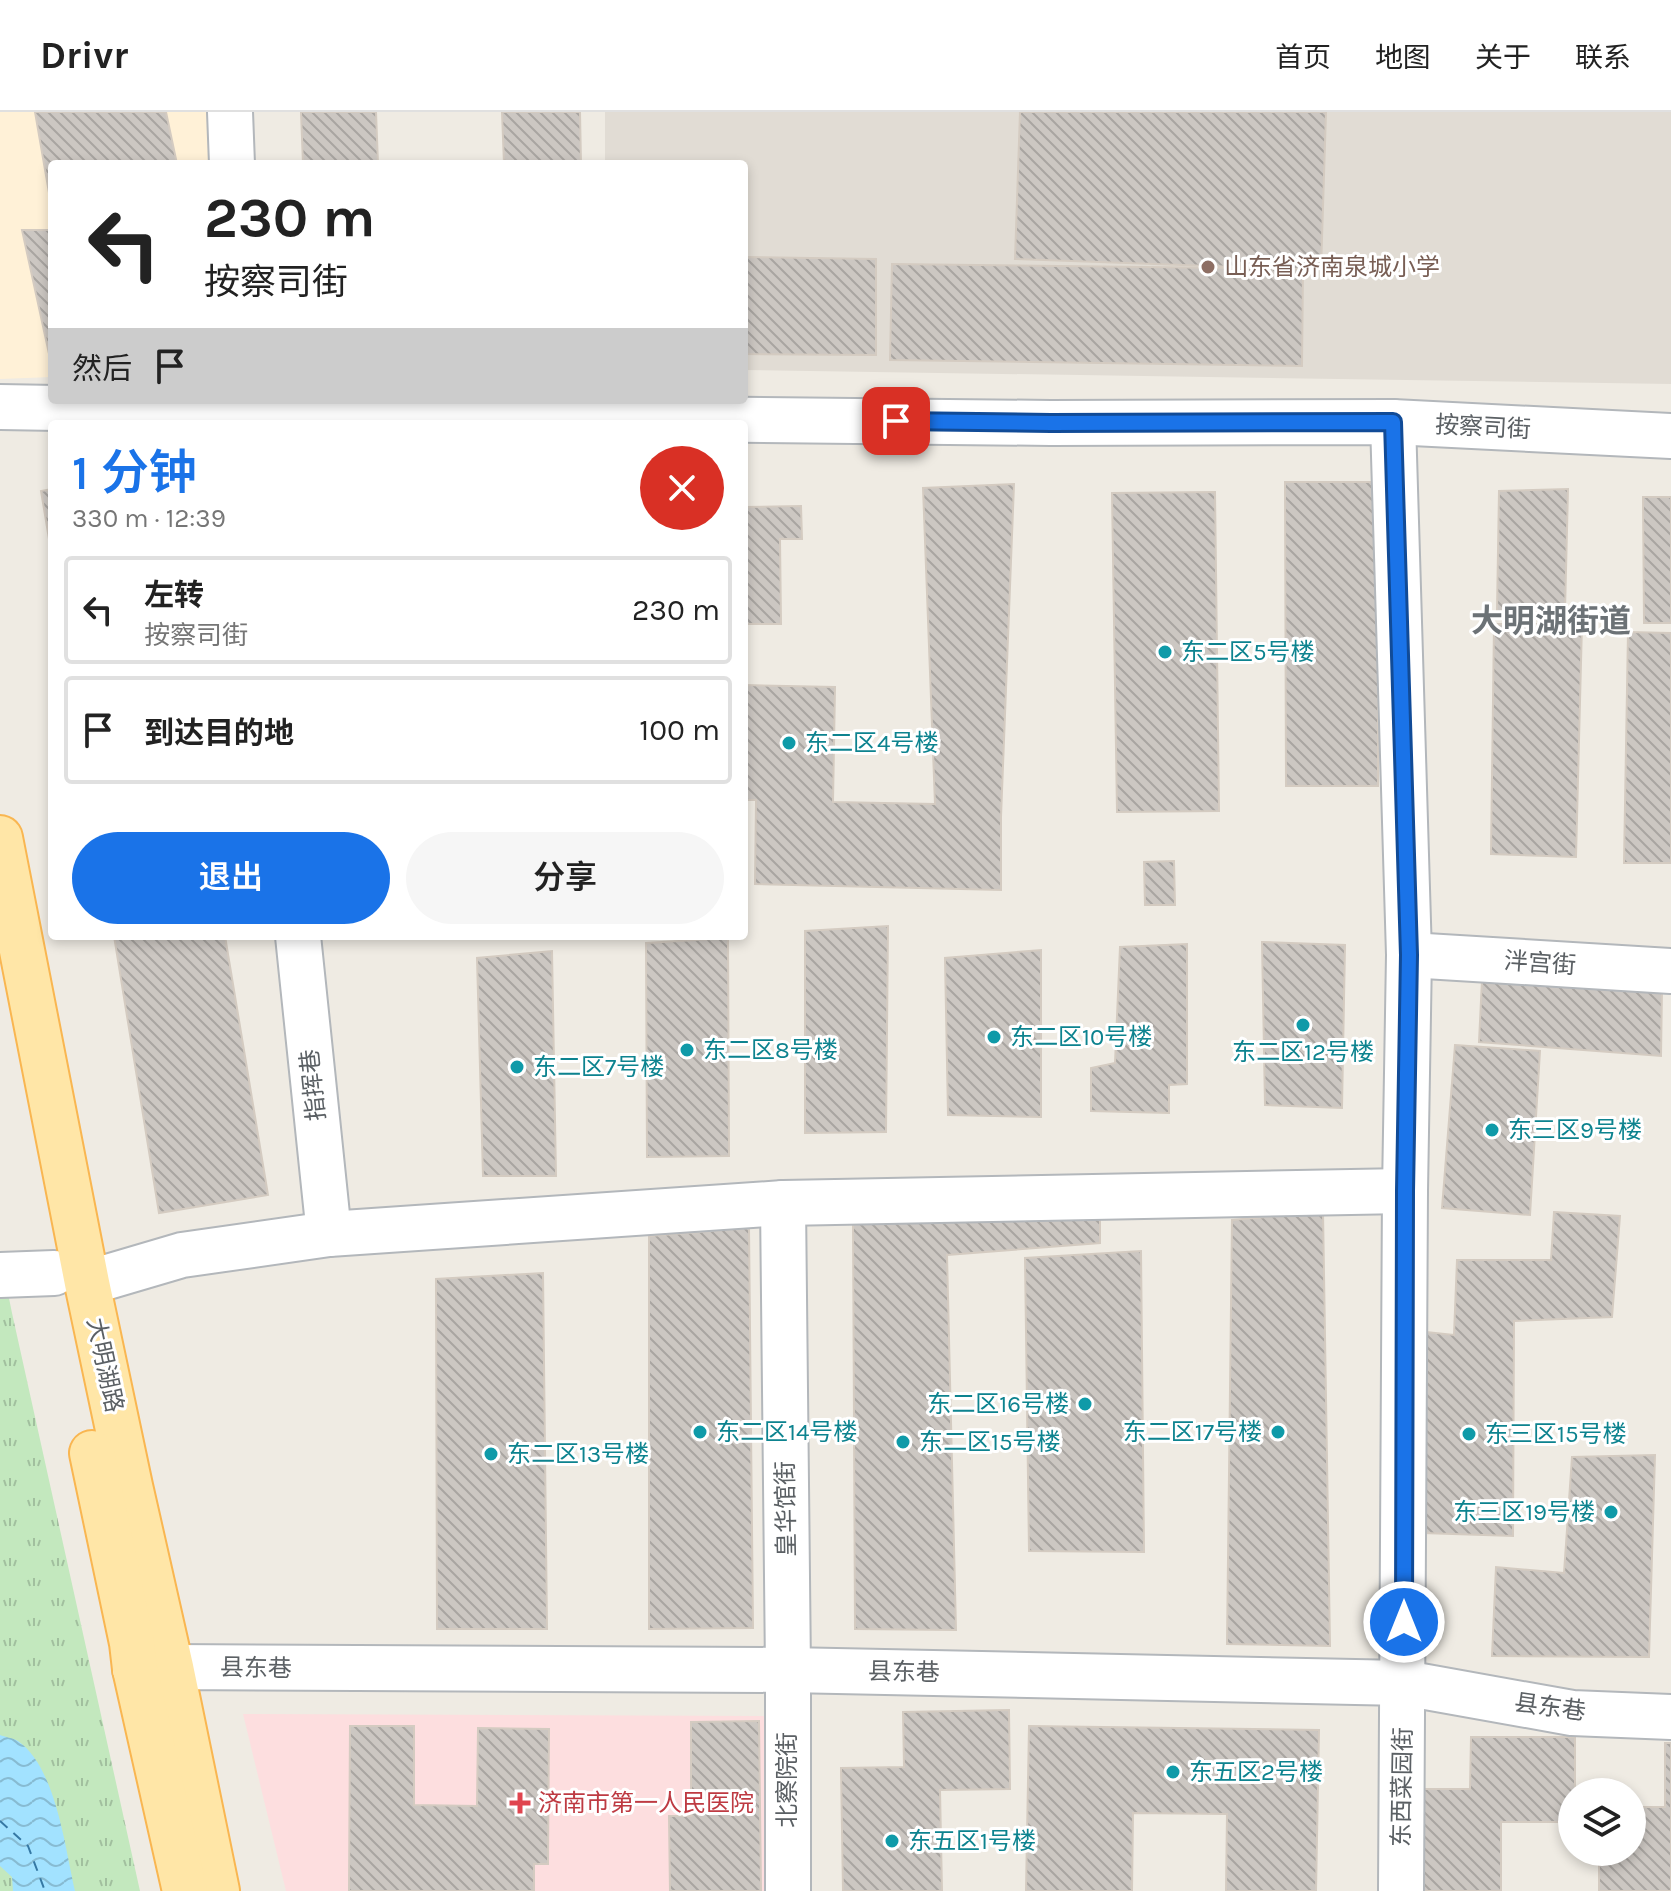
<!DOCTYPE html>
<html lang="zh">
<head>
<meta charset="utf-8">
<style>
	body { margin:0; font-family:Karla,"Noto Sans SC",sans-serif; background:#f6f6f6; color:#222; height:100vh; display:flex; flex-direction:column; font-size:30px; white-space:nowrap }
	* { box-sizing:border-box; margin:0 }
	p { font-size:26px; color:#767676 }
	.icon { flex:none; width:44px; height:44px; fill:none; stroke:currentColor; stroke-width:2; stroke-linecap:round; stroke-linejoin:round }
	.map { position:relative; flex:1; overflow:hidden }
	.side { position:absolute; left:48px; top:308px; width:700px; height:520px; display:flex; flex-direction:column; background:#fff; border-radius:8px; box-shadow:0 4px 12px #0003 }
	.side>* { flex:none }
	.top-card { position:absolute; left:48px; top:48px; width:700px; height:244px; border-radius:8px; box-shadow:0 4px 12px #0003; background:#fff; color:#222; overflow:hidden }
	.tools { position:absolute; left:1558px; top:1666px; display:grid; gap:16px }
	.tools a { display:grid; place-items:center; width:88px; height:88px; border-radius:50%; background:#fff; box-shadow:0 4px 12px #0003; font-size:40px }
	.pin { position:absolute; display:grid; place-items:center; width:68px; height:68px; color:#fff; margin:-34px; border-radius:16px; box-shadow:0 4px 12px #0006 }
	.me { position:absolute; width:88px; margin:-44px; rotate:0deg; stroke-linejoin:round; filter:drop-shadow(0 0 6px #0008) }
	.turn { display:flex; align-items:center; gap:28px; height:168px; padding:0 24px; font-size:36px }
	.turn .icon { width:104px; height:104px; stroke-width:2.5 }
	.turn b { display:block; font-size:56px; line-height:68px }
	.then { display:flex; align-items:center; height:76px; padding:0 24px; background:#0003; gap:16px; font-size:30px }
	.round { display:grid; place-items:center; flex:none; width:84px; height:84px; border-radius:42px; background:#f6f6f6 }
	.headline { display:flex; align-items:center; justify-content:space-between; height:136px; padding:0 24px }
	h1 { font-size:48px; font-weight:600; line-height:60px; color:#1a73e8 }
	.cta { display:flex; gap:16px; margin-top:auto; padding:16px 24px }
	.cta a { flex:1; height:92px; border-radius:48px; background:#1a73e8; color:#fff; font-size:32px; font-weight:600; line-height:92px; text-align:center }
	.cta a+a { background:#f6f6f6; color:#222 }
	ul { padding:0; list-style:none }
	li { display:flex; align-items:center; gap:24px; height:108px; margin:0 16px 12px; padding:0 8px; border:4px solid #e0e0e0; border-radius:8px }
	li div { flex:1 }
	li b { display:block; font-size:30px }
	li em { font-style:normal }
	header { display:flex; align-items:center; gap:48px; box-sizing:border-box; height:112px; padding:0 40px; background:#fff; border-bottom:2px solid #e0e0e0 }
	header strong { font-size:38px }
	nav { display:flex; gap:44px; margin-inline-start:auto; font-size:28px }
	.map>svg:first-child { display:block }
	.commercial { fill:#fff1d7 }
	.education { fill:#e1dcd4 }
	.medical { fill:#fddedf }
	.park { fill:url(#park-tufts) }
	.water { fill:url(#water-waves) }
	.lines { fill:none; stroke-linecap:round; stroke-linejoin:round }
	.ferry { stroke:#3578a4; stroke-width:2; stroke-dasharray:10 8; stroke-linecap:butt }
	.building { fill:url(#building-back-hatch); stroke:#d4cbc1; stroke-width:2 }
	.minor-casing { stroke:#b3b7bb; stroke-width:48 }
	.major-casing { stroke:#f9b651; stroke-width:48 }
	.minor { stroke:#fff; stroke-width:44 }
	.major { stroke:#ffe6a7; stroke-width:44 }
	.route-casing { stroke:#114b97; stroke-width:20 }
	.route { stroke:#1a73e8; stroke-width:14 }
	.education-dot { fill:#8d6e63; stroke:#fff; stroke-width:3 }
	.culture-dot { fill:#0f9aa8; stroke:#fff; stroke-width:3 }
	.health-dot { fill:#e0444e; stroke:#fff; stroke-width:3 }
	.labels { text-anchor:middle; dominant-baseline:central; stroke-width:6; stroke-linejoin:round; paint-order:stroke }
	.education-label { font-size:24px; fill:#785e54; stroke:#fff; text-anchor:start }
	.street-label { font-size:24px; fill:#5b6064; stroke:#fff }
	.culture-label { font-size:24px; fill:#0d838f; stroke:#fff; text-anchor:start }
	.health-label { font-size:24px; fill:#be3a42; stroke:#fff; text-anchor:start }
	.district-label { font-size:32px; font-weight:bold; fill:#6c7276; stroke:#fff }
</style>
</head>
<body>
<header>
<strong>Drivr</strong>
<nav><a>首页</a><a>地图</a><a>关于</a><a>联系</a></nav>
</header>
<div class="map">
<svg width="1671" height="1779" viewBox="0 0 1671 1779">
	<defs>
		<pattern id="park-tufts" width="24" height="20" patternUnits="userSpaceOnUse" patternTransform="scale(2)"><rect width="24" height="20" fill="#c3e8be"/><path d="M3 7l-1-3M5 7V3M7 7l1-3M15 17l-1-3M17 17v-4M19 17l1-3" fill="none" stroke="#a1bf9e"/></pattern>
		<pattern id="water-waves" width="16" height="10" patternUnits="userSpaceOnUse" patternTransform="scale(2)"><rect width="16" height="10" fill="#a2e2ff"/><path d="M0 5q4-4 8 0t8 0" fill="none" stroke="#87bbd2"/></pattern>
		<pattern id="building-back-hatch" width="6" height="6" patternUnits="userSpaceOnUse" patternTransform="scale(2)"><rect width="6" height="6" fill="#ccc7c2"/><path d="M-1 5l2 2M0 0l6 6M5-1l2 2" fill="none" stroke="#a9a5a1"/></pattern>
	</defs>
	<rect width="100%" height="100%" fill="#efebe3"/>
	<path class="commercial" d="M0,0H211L214,52H52V265L0,267Z"/>
	<path class="education" d="M605,0H1671V272L744,258V52H605Z"/>
	<path class="medical" d="M243,1602L773,1604L776,1779H286Z"/>
	<path class="park" d="M0,1142L12,1201L140,1779H0Z"/>
	<path class="water" d="M0,1623C5,1625 13,1626 18,1629C56,1655 65,1736 75,1779H13L12,1765L0,1754Z"/>
	<g class="lines">
		<path class="ferry" d="M0,1709L28,1734L45,1779"/>
	</g>
	<g class="building">
		<path d="M35,0H166L177,52H52V98Z"/>
		<path d="M301,0H376L378,52H303Z"/>
		<path d="M502,0H580L581,52H504Z"/>
		<path d="M1020,0H1326L1321,158L1015,147Z"/>
		<path d="M22,118H52V251H51Z"/>
		<path d="M744,145L876,147V243L744,242Z"/>
		<path d="M892,152L1303,157L1302,254L890,248Z"/>
		<path d="M1285,370H1378V674H1286Z"/>
		<path d="M1014,372L1001,705V778L755,772L756,688H744V573L835,575L833,690L935,692L923,376Z"/>
		<path d="M52,377V445L41,379Z"/>
		<path d="M1568,377L1565,499H1497L1499,379Z"/>
		<path d="M1215,380L1219,699L1117,700L1112,381Z"/>
		<path d="M1643,385H1671V511H1644Z"/>
		<path d="M801,394L802,427H780L781,512H744V395Z"/>
		<path d="M1494,512H1582L1576,745L1491,742Z"/>
		<path d="M1628,520L1671,521V751H1624Z"/>
		<path d="M1174,749L1175,793H1145L1144,750Z"/>
		<path d="M888,814L886,1020L805,1021V819Z"/>
		<path d="M114,824H225L268,1083L159,1101Z"/>
		<path d="M728,826L729,1044L647,1045L646,831Z"/>
		<path d="M1262,830L1345,833L1342,996L1265,993Z"/>
		<path d="M1187,832V972L1169,973V1001L1091,999V956L1115,951L1120,835Z"/>
		<path d="M1041,838V1005L948,1003L945,846Z"/>
		<path d="M552,839L556,1064H483L477,846Z"/>
		<path d="M1482,868L1662,876L1661,944L1479,930Z"/>
		<path d="M1455,933L1540,939L1530,1103L1442,1096Z"/>
		<path d="M1100,1098V1131L947,1143L956,1518L855,1517L853,1107Z"/>
		<path d="M1323,1100L1330,1534L1227,1532L1232,1108Z"/>
		<path d="M1554,1100L1620,1104L1612,1205L1514,1209L1513,1424L1423,1421L1427,1220L1454,1223L1457,1148H1551Z"/>
		<path d="M749,1116L753,1516L649,1517V1124Z"/>
		<path d="M1141,1139L1144,1440L1029,1439L1025,1146Z"/>
		<path d="M543,1161L547,1517H437L436,1167Z"/>
		<path d="M1655,1343L1649,1545L1492,1544L1496,1455L1564,1461L1572,1345Z"/>
		<path d="M1009,1598L1010,1677L940,1678L942,1779H843L841,1656L904,1655L903,1600Z"/>
		<path d="M759,1609L761,1779H670L669,1704H691V1610Z"/>
		<path d="M350,1614H414V1693L477,1694L478,1616L549,1617L548,1752H534V1779H349Z"/>
		<path d="M1029,1614L1319,1618L1316,1779H1226L1227,1702L1133,1701L1132,1779H1026Z"/>
		<path d="M1471,1625H1575V1680H1572V1710H1501V1779H1424V1677H1470Z"/>
		<path d="M1665,1631H1671V1779H1599V1740H1632V1695H1665Z"/>
	</g>
	<g class="lines">
		<g class="minor-casing">
			<g id="minor">
				<path d="M230,0L232,52"/>
				<path d="M0,295L679,307L1051,311L1393,310L1671,324"/>
				<path d="M1393,310L1409,843L1405,1079L1401,1779"/>
				<path d="M298,824L329,1122"/>
				<path d="M1409,843L1671,859"/>
				<path d="M783,1091L788,1558V1779"/>
				<path d="M0,1163L54,1161"/>
				<path d="M87,1171L182,1143L329,1122L783,1091L1405,1079"/>
				<path d="M135,1557L171,1555L788,1558L1404,1571L1572,1601L1671,1605"/>
			</g>
		</g>
		<g class="major-casing">
			<g id="major">
				<path d="M0,726L87,1171L130,1374L171,1555L217,1779"/>
				<path d="M92,1341L132,1531L135,1557L185,1779"/>
			</g>
		</g>
		<use href="#minor" class="minor"/>
		<use href="#major" class="major"/>
	</g>
	<g class="lines">
		<g class="route-casing">
			<path id="route" d="M896,309L1051,311L1393,310L1409,843L1405,1079L1404,1510"/>
		</g>
		<use href="#route" class="route"/>
	</g>
	<circle class="education-dot" cx="1208" cy="155" r="8"/>
	<g class="culture-dot">
		<circle cx="1165" cy="540" r="8"/>
		<circle cx="789" cy="631" r="8"/>
		<circle cx="1303" cy="913" r="8"/>
		<circle cx="994" cy="925" r="8"/>
		<circle cx="687" cy="938" r="8"/>
		<circle cx="517" cy="955" r="8"/>
		<circle cx="1492" cy="1018" r="8"/>
		<circle cx="1085" cy="1292" r="8"/>
		<circle cx="700" cy="1320" r="8"/>
		<circle cx="1278" cy="1320" r="8"/>
		<circle cx="1469" cy="1322" r="8"/>
		<circle cx="903" cy="1330" r="8"/>
		<circle cx="491" cy="1342" r="8"/>
		<circle cx="1611" cy="1400" r="8"/>
		<circle cx="1173" cy="1660" r="8"/>
		<circle cx="892" cy="1729" r="8"/>
	</g>
	<path class="health-dot" d="M516 1679h8v8h8v8h-8v8h-8v-8h-8v-8h8z"/>
	<g class="labels">
		<g class="education-label">
			<text x="1224" y="155">山东省济南泉城小学</text>
		</g>
		<g class="street-label">
			<text transform="translate(1483 315) rotate(3)">按察司街</text>
			<text transform="translate(1540 851) rotate(4)">泮宫街</text>
			<text transform="translate(313 973) rotate(-96)">指挥巷</text>
			<text transform="translate(105 1253) rotate(78)">大明湖路</text>
			<text transform="translate(786 1397) rotate(-91)">皇华馆街</text>
			<text transform="translate(256 1556) rotate(1)">县东巷</text>
			<text transform="translate(904 1560) rotate(1)">县东巷</text>
			<text transform="translate(1550 1595) rotate(8)">县东巷</text>
			<text transform="translate(787 1668) rotate(-90)">北察院街</text>
			<text transform="translate(1402 1675) rotate(-89)">东西菜园街</text>
		</g>
		<g class="culture-label">
			<text x="1181" y="540">东二区5号楼</text>
			<text x="805" y="631">东二区4号楼</text>
			<text x="1010" y="925">东二区10号楼</text>
			<text x="703" y="938">东二区8号楼</text>
			<text x="1303" y="940" text-anchor="middle">东二区12号楼</text>
			<text x="533" y="955">东二区7号楼</text>
			<text x="1508" y="1018">东三区9号楼</text>
			<text x="1069" y="1292" text-anchor="end">东二区16号楼</text>
			<text x="716" y="1320">东二区14号楼</text>
			<text x="1262" y="1320" text-anchor="end">东二区17号楼</text>
			<text x="1485" y="1322">东三区15号楼</text>
			<text x="919" y="1330">东二区15号楼</text>
			<text x="507" y="1342">东二区13号楼</text>
			<text x="1595" y="1400" text-anchor="end">东三区19号楼</text>
			<text x="1189" y="1660">东五区2号楼</text>
			<text x="908" y="1729">东五区1号楼</text>
		</g>
		<g class="health-label">
			<text x="538" y="1691">济南市第一人民医院</text>
		</g>
		<g class="district-label">
			<text x="1551" y="509">大明湖街道</text>
		</g>
	</g>
</svg>
<div class="tools">
<a><svg class="icon" aria-label="layers" viewBox="0 0 24 24"><path d="M12 4l9 5-9 5-9-5zM3 14l9 5 9-5"/></svg></a>
</div>
<div class="pin" style="left:896px;top:309px;background:#d93025"><svg class="icon" aria-label="arrive" viewBox="0 0 24 24"><path d="M6 21V4h12l-3 4 3 4H6"/></svg></div>
<svg class="me" style="left:1404px;top:1510px" viewBox="-20 -20 40 40"><circle r="17" fill="#1a73e8" stroke="#fff" stroke-width="3"/><path d="M0-11L8 9 0 5-8 9z" fill="#fff"/></svg>
<div class="top-card">
<div class="turn"><svg class="icon" aria-label="left" viewBox="0 0 24 24"><path d="M17 20v-9H6M10 6l-5 5 5 5"/></svg><div><b>230 m</b>按察司街</div></div>
<div class="then">然后<svg class="icon" aria-label="arrive" viewBox="0 0 24 24"><path d="M6 21V4h12l-3 4 3 4H6"/></svg></div>
</div>
<section class="side">
<div class="headline"><div><h1>1 分钟</h1><p>330 m · 12:39</p></div><a class="round" style="background:#d93025;color:#fff"><svg class="icon" aria-label="close" viewBox="0 0 24 24"><path d="M6 6l12 12M18 6L6 18"/></svg></a></div>
<ul>
<li><svg class="icon" aria-label="left" viewBox="0 0 24 24"><path d="M17 20v-9H6M10 6l-5 5 5 5"/></svg><div><b>左转</b><p>按察司街</p></div><em>230 m</em></li>
<li><svg class="icon" aria-label="arrive" viewBox="0 0 24 24"><path d="M6 21V4h12l-3 4 3 4H6"/></svg><div><b>到达目的地</b></div><em>100 m</em></li>
</ul>
<div class="cta"><a>退出</a><a>分享</a></div>
</section>
</div>
</body>
</html>
